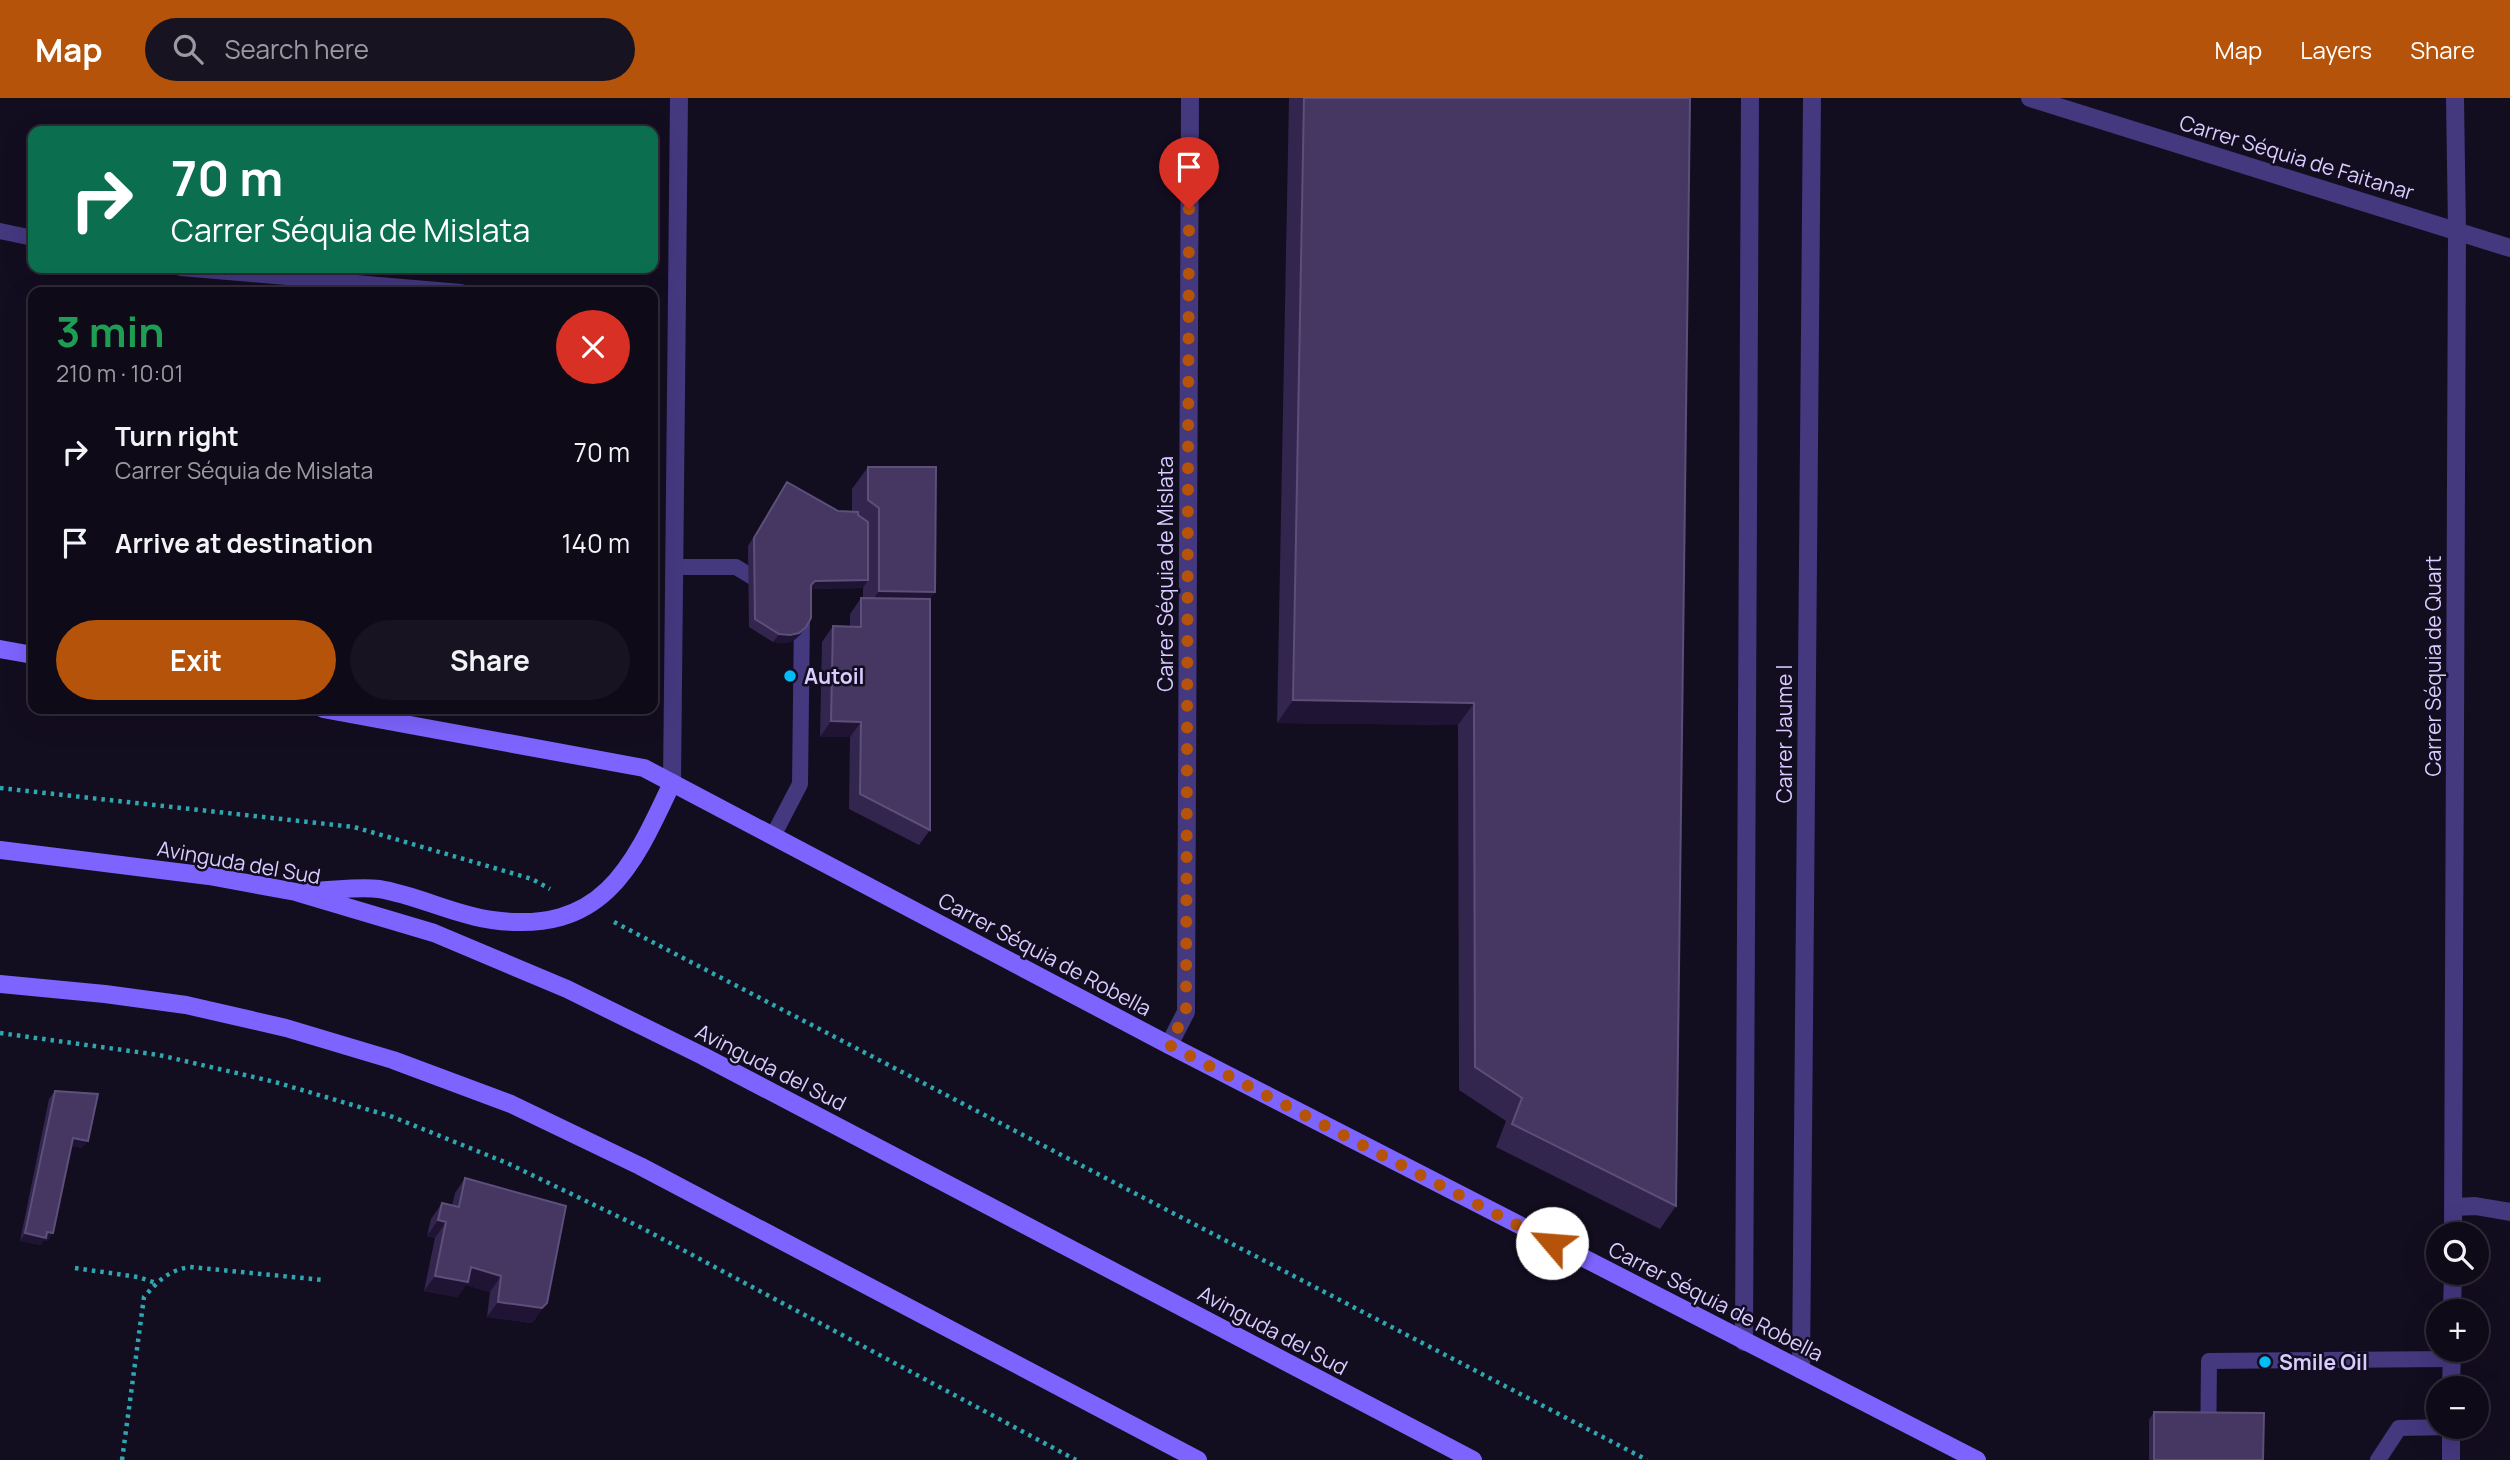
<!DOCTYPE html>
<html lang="en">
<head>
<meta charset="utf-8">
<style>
	body { margin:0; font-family:Manrope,sans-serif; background:#171321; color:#f1f3f6; height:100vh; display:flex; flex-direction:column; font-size:26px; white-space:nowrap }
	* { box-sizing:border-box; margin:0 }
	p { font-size:23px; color:#9b9aa2 }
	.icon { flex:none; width:38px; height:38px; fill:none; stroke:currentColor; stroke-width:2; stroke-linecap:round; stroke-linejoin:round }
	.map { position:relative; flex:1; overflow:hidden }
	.drawer { position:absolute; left:28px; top:189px; width:630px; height:427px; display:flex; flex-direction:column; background:#0e0a18; border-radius:14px; box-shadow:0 7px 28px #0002,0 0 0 2px #2e2b37 }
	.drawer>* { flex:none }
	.banner { position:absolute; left:28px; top:28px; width:630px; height:147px; border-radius:14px; box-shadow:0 7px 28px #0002,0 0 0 2px #2e2b37; background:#0b6e4f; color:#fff; overflow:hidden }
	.fabs { position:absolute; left:2426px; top:1124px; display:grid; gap:14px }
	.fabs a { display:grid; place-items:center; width:63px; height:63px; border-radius:50%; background:#0e0a18; box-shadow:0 7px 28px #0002,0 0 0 2px #2e2b37; font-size:35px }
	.pin { position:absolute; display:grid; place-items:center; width:60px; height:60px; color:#fff; margin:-72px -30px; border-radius:50% 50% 50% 0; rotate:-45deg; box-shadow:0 0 7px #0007 }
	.pin .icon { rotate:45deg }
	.me { position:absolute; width:77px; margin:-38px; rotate:297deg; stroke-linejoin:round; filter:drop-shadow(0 0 5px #0008) }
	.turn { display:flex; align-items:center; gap:24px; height:147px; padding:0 28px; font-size:32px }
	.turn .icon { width:91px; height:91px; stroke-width:2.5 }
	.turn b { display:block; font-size:49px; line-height:60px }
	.round { display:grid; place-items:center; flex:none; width:74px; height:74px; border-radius:37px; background:#171321 }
	.headline { display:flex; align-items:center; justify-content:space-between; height:119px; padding:0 28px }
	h1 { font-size:42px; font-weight:700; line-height:52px; color:#1e9e55 }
	.button { display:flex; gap:14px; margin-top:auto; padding:14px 28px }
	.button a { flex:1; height:80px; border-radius:42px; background:#b45309; color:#fff; font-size:28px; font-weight:700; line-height:80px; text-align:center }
	.button a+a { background:#171321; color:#f1f3f6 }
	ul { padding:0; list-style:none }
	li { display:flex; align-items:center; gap:21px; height:91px; padding:0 28px }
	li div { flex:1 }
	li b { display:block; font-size:26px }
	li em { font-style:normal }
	header { display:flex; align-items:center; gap:42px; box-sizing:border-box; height:98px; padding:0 35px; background:#b45309; color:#fff }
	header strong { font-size:33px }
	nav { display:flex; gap:38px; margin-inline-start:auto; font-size:24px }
	.search { width:490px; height:63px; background:#171321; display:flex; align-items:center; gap:18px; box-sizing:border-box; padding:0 24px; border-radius:38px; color:#9b9aa2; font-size:26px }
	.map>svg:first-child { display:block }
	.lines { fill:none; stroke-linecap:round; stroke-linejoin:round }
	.path { stroke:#2ea7b1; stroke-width:4.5; stroke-dasharray:3.5 5; stroke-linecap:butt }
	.lane { stroke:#44387f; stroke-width:16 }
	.street { stroke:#44387f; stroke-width:18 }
	.secondary { stroke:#7d64fe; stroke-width:18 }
	.wall { fill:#33264e }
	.shaded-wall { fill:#1f1434 }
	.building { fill:#453761; stroke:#5c4f7a; stroke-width:2 }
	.route { stroke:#b45309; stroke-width:12; stroke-dasharray:0 21.6 }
	.poi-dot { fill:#01bcf6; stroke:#130d20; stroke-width:2.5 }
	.labels { text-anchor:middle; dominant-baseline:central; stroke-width:5; stroke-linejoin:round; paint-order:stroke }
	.street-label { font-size:21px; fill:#d9ccff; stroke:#130d20 }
	.poi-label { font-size:21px; font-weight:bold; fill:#d9ccff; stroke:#130d20; text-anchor:start }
</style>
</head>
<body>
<header>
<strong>Map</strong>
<div class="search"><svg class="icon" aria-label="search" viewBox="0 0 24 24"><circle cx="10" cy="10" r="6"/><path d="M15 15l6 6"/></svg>Search here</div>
<nav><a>Map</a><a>Layers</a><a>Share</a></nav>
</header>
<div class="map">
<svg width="2510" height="1362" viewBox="0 0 2510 1362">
	<rect width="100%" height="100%" fill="#130d20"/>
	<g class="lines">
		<g class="path">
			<path d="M0,690L354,729L532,781L550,791"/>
			<path d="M614,824L1647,1362"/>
			<path d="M0,935L159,957L275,984L393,1019L507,1065L640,1129L1076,1362"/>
			<path d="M75,1170L138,1179L156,1185"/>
			<path d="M122,1362L144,1199C158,1183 169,1172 190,1169L323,1182"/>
		</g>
		<g class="lane">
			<path d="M0,133L33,140"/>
			<path d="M181,170L461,194"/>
			<path d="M674,469H736L764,486"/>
			<path d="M773,738L800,686L802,516"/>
			<path d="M2208,1362L2209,1263L2452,1261"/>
			<path d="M2378,1362L2399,1330L2451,1329"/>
		</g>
		<g class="street">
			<path d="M2030,0L2510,150"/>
			<path d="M672,685L679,0"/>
			<path d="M1169,947L1186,914L1190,0"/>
			<path d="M2454,1109L2475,1108L2510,1114"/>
			<path d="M2453,1136L2457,133L2455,0"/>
			<path d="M2452,1213L2453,1174"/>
			<path d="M1744,1244L1750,0"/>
			<path d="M1801,1272L1812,0"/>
			<path d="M2451,1290L2452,1251"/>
			<path d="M2451,1362V1328"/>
		</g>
		<g class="secondary">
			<path d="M0,551L33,557"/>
			<path d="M323,611L644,670L1169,947L1977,1362"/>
			<path d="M0,752L209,778L296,794L434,835L567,891L703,958L1473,1362"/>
			<path d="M310,793C332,793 357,788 379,791C417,797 454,817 492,822C602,837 632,771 672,685"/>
			<path d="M0,886L105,896L186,907L286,930L393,962L511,1006L640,1068L1198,1362"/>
		</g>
	</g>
	<g class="wall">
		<path d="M1289,0H1690L1676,1108L1660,1131L1496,1049L1506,1023L1459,992L1458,627L1277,625Z"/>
		<path d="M868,369L935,494L930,501V732L919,747L849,711L850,639H820L822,544L833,528L850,529V516L861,500H863V490L811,491L800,537L793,543L785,545L773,544L749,529L748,448L787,384L838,413H852V391Z"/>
		<path d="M55,993L82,1050L71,1048L48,1143L44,1142L41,1147L20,1143L49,1001Z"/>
		<path d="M465,1080L536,1220L531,1225L487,1219L490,1194L466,1187L457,1199L424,1193L435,1140L427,1138L431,1121L442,1105L452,1108L455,1095Z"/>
		<path d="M2154,1314L2263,1362H2149V1322Z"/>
	</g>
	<g class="shaded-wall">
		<path d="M868,482L863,490L809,491L805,495L815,483Z"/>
		<path d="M879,493L935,494L919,516H863Z"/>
		<path d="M806,529L800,537L793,543L785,545L773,544L779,536Z"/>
		<path d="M1293,602L1474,605L1458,627L1277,625Z"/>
		<path d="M831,623L861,624L850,639H820Z"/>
		<path d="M73,1040L88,1043L82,1050L67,1047Z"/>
		<path d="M438,1122L446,1124L435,1140L427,1138Z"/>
		<path d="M47,1134L53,1135L48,1143L44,1142L41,1147L20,1143L25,1135Z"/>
		<path d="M471,1169L501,1178L490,1194L466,1187L457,1199L424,1193L435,1178Z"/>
		<path d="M498,1204L547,1205L536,1220L531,1225L487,1219Z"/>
	</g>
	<g class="building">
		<path d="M1304,0H1690L1676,1108L1512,1026L1522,1000L1475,969L1474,605L1293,602Z"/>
		<path d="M868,369H936L935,494L879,493V410L868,402Z"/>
		<path d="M787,384L838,413L858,414V417L868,424V482L815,483L811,487V520L806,529L799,535L790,537L779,536L755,521L754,440Z"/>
		<path d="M861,500L930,501V732L860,696L861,624L831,623L833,528L861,529Z"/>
		<path d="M55,993L98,996L88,1043L73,1040L53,1135L47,1134L46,1140L25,1135Z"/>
		<path d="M465,1080L566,1108L547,1205L542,1210L498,1204L501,1178L471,1169L468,1184L435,1178L446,1124L438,1122L442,1105L459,1109Z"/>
		<path d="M2154,1314L2264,1315L2263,1362H2154Z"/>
	</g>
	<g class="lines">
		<path class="route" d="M1189,111L1186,914L1169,947L1552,1145"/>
	</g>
	<g class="poi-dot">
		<circle cx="790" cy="578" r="7"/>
		<circle cx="2265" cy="1264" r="7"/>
	</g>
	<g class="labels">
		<g class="street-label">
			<text transform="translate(2297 59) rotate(17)">Carrer Séquia de Faitanar</text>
			<text transform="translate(1165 476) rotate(-90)">Carrer Séquia de Mislata</text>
			<text transform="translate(2433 568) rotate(-90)">Carrer Séquia de Quart</text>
			<text transform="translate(1784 636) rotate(-90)">Carrer Jaume I</text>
			<text transform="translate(239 764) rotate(10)">Avinguda del Sud</text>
			<text transform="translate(1045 856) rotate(28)">Carrer Séquia de Robella</text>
			<text transform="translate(771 969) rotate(27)">Avinguda del Sud</text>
			<text transform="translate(1716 1203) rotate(27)">Carrer Séquia de Robella</text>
			<text transform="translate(1273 1232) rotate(28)">Avinguda del Sud</text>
		</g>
		<g class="poi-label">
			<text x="804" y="578">Autoil</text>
			<text x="2279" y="1264">Smile Oil</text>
		</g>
	</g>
</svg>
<div class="fabs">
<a><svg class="icon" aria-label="search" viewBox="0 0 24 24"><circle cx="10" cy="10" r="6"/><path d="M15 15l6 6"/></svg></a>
<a>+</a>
<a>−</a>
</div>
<div class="pin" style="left:1189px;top:111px;background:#d93025"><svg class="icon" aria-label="arrive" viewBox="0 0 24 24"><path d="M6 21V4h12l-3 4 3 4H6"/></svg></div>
<svg class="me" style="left:1552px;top:1145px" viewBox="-20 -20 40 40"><circle r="19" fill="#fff"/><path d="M0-13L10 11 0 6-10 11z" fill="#b45309"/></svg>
<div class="banner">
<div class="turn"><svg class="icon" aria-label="right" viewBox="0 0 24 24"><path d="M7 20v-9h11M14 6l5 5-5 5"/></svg><div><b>70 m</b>Carrer Séquia de Mislata</div></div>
</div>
<section class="drawer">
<div class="headline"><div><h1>3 min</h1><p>210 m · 10:01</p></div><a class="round" style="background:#d93025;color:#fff"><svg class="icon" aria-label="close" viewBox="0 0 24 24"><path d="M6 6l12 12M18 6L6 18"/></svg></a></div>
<ul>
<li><svg class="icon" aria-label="right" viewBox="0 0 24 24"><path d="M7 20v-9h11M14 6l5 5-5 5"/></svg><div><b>Turn right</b><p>Carrer Séquia de Mislata</p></div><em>70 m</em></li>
<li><svg class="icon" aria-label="arrive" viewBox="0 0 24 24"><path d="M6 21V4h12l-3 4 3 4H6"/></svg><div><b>Arrive at destination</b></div><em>140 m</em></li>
</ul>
<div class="button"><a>Exit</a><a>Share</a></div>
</section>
</div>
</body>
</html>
